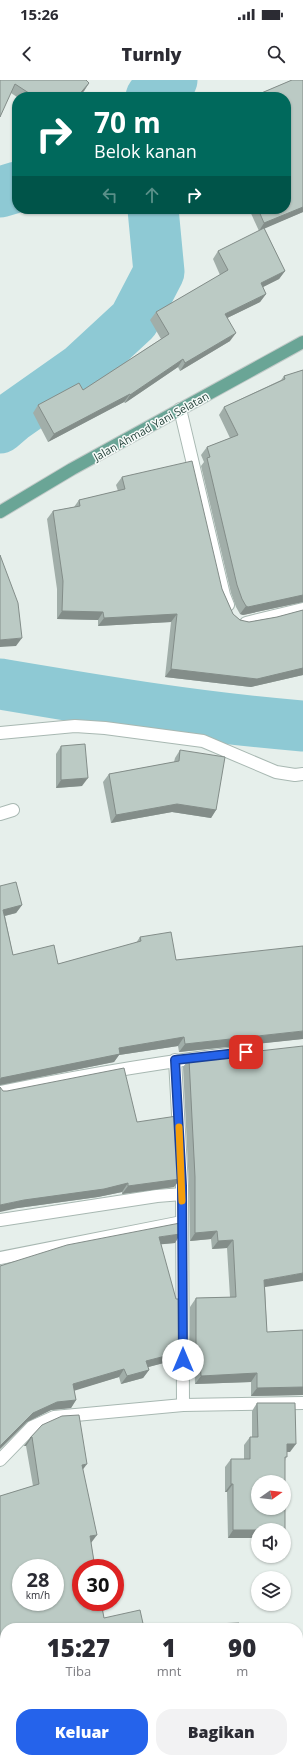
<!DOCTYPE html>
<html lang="id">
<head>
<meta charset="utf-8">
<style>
	body { margin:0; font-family:"Open Sans",sans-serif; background:#f2f2f3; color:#2b2b33; height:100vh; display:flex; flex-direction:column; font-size:15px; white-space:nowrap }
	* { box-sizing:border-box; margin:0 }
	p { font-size:13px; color:#7c7c81 }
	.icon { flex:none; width:22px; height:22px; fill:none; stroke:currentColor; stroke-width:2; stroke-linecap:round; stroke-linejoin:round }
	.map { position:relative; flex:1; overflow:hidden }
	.panel { position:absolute; left:0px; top:1543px; width:303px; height:140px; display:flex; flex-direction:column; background:#fff; border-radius:16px 16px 0 0; box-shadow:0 1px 3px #0004 }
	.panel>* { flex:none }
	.guide { position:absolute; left:12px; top:12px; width:279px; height:122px; border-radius:16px; box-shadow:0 1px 3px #0004; background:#00695c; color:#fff; overflow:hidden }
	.needle { width:26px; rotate:76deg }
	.tools { position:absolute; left:251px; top:1395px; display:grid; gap:8px }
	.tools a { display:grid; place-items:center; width:40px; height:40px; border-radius:50%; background:#fff; box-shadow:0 1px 3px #0004; font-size:20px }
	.speed { position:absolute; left:12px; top:1479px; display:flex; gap:8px; font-size:20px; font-weight:700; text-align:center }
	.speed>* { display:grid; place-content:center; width:52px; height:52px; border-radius:50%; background:#fff; box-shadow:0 1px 3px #0004; line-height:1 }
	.speed small { font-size:10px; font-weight:400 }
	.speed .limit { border:6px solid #d22; background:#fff; color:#111 }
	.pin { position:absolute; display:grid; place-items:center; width:34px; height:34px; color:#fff; margin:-17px; border-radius:8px; box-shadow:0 2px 6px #0006 }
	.me { position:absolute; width:44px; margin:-22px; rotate:0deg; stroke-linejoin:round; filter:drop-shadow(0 0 3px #0008) }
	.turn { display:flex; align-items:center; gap:14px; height:84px; padding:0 16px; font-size:18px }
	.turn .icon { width:52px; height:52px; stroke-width:2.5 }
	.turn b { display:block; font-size:28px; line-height:34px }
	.lanes { display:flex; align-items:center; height:38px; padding:0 16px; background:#0003; justify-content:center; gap:20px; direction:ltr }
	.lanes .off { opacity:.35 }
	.eta { display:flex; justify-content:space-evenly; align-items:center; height:68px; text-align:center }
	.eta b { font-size:24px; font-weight:800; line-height:28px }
	.primary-button { display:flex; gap:8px; margin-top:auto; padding:8px 16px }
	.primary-button a { flex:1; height:46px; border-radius:16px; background:#2563eb; color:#fff; font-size:16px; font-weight:800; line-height:46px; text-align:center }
	.primary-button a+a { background:#f2f2f3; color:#2b2b33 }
	.status { display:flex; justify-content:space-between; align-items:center; height:28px; padding:0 20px; background:#fff; direction:ltr }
	.status svg { height:11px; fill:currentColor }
	header { display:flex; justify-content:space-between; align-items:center; height:52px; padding:0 16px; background:#fff; font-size:18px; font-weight:800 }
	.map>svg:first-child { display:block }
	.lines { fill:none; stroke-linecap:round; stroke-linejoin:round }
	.river { stroke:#8ec9d4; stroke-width:51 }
	.minor-casing { stroke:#a8b8b2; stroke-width:14 }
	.major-casing { stroke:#c2cac8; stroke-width:14 }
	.minor { stroke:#fff; stroke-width:12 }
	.major { stroke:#6aa596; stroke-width:12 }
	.wall { fill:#a1aea9 }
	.shaded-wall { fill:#838d89 }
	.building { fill:#bbcac4; stroke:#838d89; fill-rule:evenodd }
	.route-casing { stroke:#184099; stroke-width:10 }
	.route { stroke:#2563eb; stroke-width:7 }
	.slow { stroke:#f59e0b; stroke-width:7 }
	.labels { text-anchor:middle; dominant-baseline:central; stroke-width:3; stroke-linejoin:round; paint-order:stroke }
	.street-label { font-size:11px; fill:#24423a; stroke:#f7fbf9 }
</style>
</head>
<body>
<div class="status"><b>15:26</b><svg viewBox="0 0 49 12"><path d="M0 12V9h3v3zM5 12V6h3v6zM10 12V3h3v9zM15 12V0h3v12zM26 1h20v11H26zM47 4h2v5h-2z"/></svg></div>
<header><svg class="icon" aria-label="back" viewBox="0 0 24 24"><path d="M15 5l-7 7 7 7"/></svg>Turnly<svg class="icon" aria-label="search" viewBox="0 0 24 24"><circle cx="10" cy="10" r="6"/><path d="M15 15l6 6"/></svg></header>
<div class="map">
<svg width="303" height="1683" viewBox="0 0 303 1683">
	<rect width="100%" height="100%" fill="#e6efeb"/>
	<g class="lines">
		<g class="river">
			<path d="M151,17L157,9L172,0"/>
			<path d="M0,112L17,107"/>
			<path d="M0,348L14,336L81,289L134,240L159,192L153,129"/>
			<path d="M0,604C101,621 201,638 303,646"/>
		</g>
		<g class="minor-casing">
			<g id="minor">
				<path d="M180,329L224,515L228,525"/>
				<path d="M246,543L303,529"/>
				<path d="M0,653L75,646L105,648L203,661L276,692L295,695L303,694"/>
				<path d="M0,734L13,730"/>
				<path d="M175,980L182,1106L183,1325"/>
				<path d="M0,1012C80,996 157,982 238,973"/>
				<path d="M0,1140L157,1116L182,1114"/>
				<path d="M0,1178L182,1142"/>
				<path d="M0,1380L32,1347L54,1337L183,1325L303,1323"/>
				<path d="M0,1620L5,1665"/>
			</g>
		</g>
		<g class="major-casing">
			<path id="major" d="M0,432L72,389L303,262"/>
		</g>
		<use href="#minor" class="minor"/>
		<use href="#major" class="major"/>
	</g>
	<g class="wall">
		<path d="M0,0L89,3L84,11L78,17H17L11,13Z"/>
		<path d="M292,0L303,132L264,148L285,191L279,199L263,207L266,214L260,222L227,238L230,261L180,291L178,287L125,323L124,322L48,362L33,333L38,325L83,310L161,259L150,240L156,232L220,195L213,179L218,171L259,151L249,129H286V17H257L259,14Z"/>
		<path d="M303,290V522L243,535L240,534L236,527L231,513L201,386L204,382L201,375L207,367L230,358L219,335L224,327L281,300L284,296Z"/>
		<path d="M122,397L222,509L233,534L240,540L249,542L277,537L303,530V595L251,607L165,597L171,542L98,546V540L57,539V509L47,439L53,431L74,427L79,420L118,411L116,405Z"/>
		<path d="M61,666L82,706L56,708V674Z"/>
		<path d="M180,670L216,730L211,738L172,732L111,743L103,702L109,694L174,682L175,678Z"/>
		<path d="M0,806L22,825L16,833L5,836L13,875L58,884L136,863L140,857L176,880L302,959L179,972L178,966L119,975L114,982L0,1005Z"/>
		<path d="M189,979L265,1207L267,1252L303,1250V1315L251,1316V1302L195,1304L194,1276H190V1227L196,1218L230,1217L227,1168L212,1169L211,1159L190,1161L189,1106L183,987Z"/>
		<path d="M3,1011L137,1042L180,1099L174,1107L122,1114V1112L98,1117L18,1128Z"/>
		<path d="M180,1154L175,1163L161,1164L175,1280L148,1287L149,1290L143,1298L121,1304L119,1297L74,1310L76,1320L71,1328L51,1330L27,1342L0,1369V1186Z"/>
		<path d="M257,1323L290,1372H287L285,1381L258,1450V1458H228L227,1412H225V1387L231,1379H244V1365L250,1357H252V1331Z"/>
		<path d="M42,1345L83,1390L91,1463L104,1538L144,1548H5V1615L0,1613V1416L33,1406L26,1366H24Z"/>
		<rect x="234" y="1678" width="45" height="5"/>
	</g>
	<g class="shaded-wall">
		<path d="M89,3L84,11L78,17H77Z"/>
		<path d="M303,127V132L259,151L264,143Z"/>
		<path d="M285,191L279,199L255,211L261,203Z"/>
		<path d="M266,214L260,222L219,242L225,234Z"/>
		<path d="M236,253L230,261L180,291L185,283Z"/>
		<path d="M183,279L178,287L125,323L130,315Z"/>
		<path d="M130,314L124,322L48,362L54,354Z"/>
		<path d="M303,515V522L243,535L240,534L246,526Z"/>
		<path d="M62,531L103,532L98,540L57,539Z"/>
		<path d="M177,534L171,542L98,546L104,538Z"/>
		<path d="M22,558L16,566L0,567V560Z"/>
		<path d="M303,588V595L251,607L165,597L171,589Z"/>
		<path d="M88,698L82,706L56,708L61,700Z"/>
		<path d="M177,724L216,730L211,738L172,732L111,743L116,735Z"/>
		<path d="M22,825L16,833L0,837L3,830Z"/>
		<path d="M303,951V959L179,972L185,964Z"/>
		<path d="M184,957L178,966L119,975L114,982L0,1005V1000L1,998L119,968Z"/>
		<path d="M180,1099L174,1107L122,1114L128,1106Z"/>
		<path d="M128,1103L122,1112L98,1117L18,1128L0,1132V1125L24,1120Z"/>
		<path d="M217,1151L211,1159L190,1161L195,1153Z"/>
		<path d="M180,1154L175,1163L154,1165L159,1157Z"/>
		<path d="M233,1160L227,1168L212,1169L218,1161Z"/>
		<path d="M303,1193V1201L259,1208L264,1200Z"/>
		<path d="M199,1267L194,1276H190L196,1268Z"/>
		<path d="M181,1272L175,1280L141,1289L146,1281Z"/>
		<path d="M124,1289L119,1297L67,1313L73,1304Z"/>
		<path d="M149,1290L143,1298L121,1304L127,1296Z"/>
		<path d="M257,1293L251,1302L195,1304L201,1296Z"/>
		<path d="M303,1307V1315L251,1316L257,1308Z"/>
		<path d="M76,1320L71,1328L51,1330L27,1342L0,1369V1366L33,1333L57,1322Z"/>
		<path d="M32,1357L26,1366H24L30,1358Z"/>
		<path d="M287,1364H296L290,1372H281Z"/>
		<path d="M87,1384L81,1392L82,1385Z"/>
		<path d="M231,1404H233L227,1412H225Z"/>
		<path d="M233,1450H285L284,1452V1450H258V1458H228Z"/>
		<path d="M97,1455L91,1463L90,1456Z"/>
		<path d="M5,1605L0,1612V1608Z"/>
		<path d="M303,1611V1613L299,1618L298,1619V1614L300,1612Z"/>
		<path d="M303,1662V1670L298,1671V1663Z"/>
	</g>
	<g class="building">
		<path d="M0,0H86L89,3L77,17H35L15,4L0,37Z"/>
		<path d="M292,0H303V127L264,143L258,129H286V17H261L259,14Z"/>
		<path d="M264,148L285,191L261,203L266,214L225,234L236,253L185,283L183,279L130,315V314L54,354L38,325L79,303L83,310L169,254L156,232L228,190L218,171Z"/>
		<path d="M303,290V515L248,527L246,526L242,519L237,505L207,378L210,377L207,367L238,355L224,327L285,299L284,296Z"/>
		<path d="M192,381L222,509L233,534L240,540L249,542L277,537L303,530V588L257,599L171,589L177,534L104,538L103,532L62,531L63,501L53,431L80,426L79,420L125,409L122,397Z"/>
		<path d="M0,475L18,523L22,558L0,560Z"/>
		<path d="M85,664L88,698L61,700V666Z"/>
		<path d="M180,670L225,677L216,730L177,724L116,735L109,694L179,681Z"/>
		<path d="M16,802L22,825L3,830L13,875L54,865L58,884L141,861L140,857L171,852L176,880L303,866V951L185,964L184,957L119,968L120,974L1,998L0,1001V806Z"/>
		<path d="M303,966V1193L264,1200L267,1252L303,1250V1307L257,1308V1293L201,1296L199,1267L196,1268V1218L236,1217L233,1160L218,1161L217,1151L195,1153V1097L189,979Z"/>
		<path d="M124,988L137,1042L177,1036L180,1099L128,1106V1103L104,1109L24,1120L0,1125V1007L3,1011H7Z"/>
		<path d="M180,1143V1154L159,1157L176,1219H181V1272L146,1281L149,1290L127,1296L124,1289L73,1304L76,1320L57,1322L33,1333L0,1366V1186L67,1165Z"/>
		<path d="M257,1323H295L296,1364H287V1377H285V1450H233V1404H231V1379H250V1357H258ZM258,1402H284V1428H258Z"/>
		<path d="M79,1335L87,1384L82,1385L97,1455L90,1456L95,1488H81V1522H101L104,1538L140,1530L144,1548H5V1605L0,1608V1416L39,1404L32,1357L30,1358L42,1345L62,1336ZM21,1488H55V1522H21Z"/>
		<path d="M239,1543V1548H191L190,1545Z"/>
		<path d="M298,1564H303V1611L300,1612L298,1614Z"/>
		<path d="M298,1622L303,1624V1662L298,1663Z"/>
		<path d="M19,1678H145L146,1683H0V1680L6,1679L13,1682Z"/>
		<path d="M240,1678H279V1683H241Z"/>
	</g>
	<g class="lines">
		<g class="route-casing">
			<path id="route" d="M183,1280L182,1106L175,980L246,972"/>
		</g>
		<use href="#route" class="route"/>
		<path class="slow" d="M179,1047L182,1121"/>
	</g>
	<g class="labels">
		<g class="street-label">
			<text transform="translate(151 346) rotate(-29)">Jalan Ahmad Yani Selatan</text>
		</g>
	</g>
</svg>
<div class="tools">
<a><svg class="needle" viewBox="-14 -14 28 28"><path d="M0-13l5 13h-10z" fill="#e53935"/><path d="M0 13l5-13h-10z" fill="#7c7c81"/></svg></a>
<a><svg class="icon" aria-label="sound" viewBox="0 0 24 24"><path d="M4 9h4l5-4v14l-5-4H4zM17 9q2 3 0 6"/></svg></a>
<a><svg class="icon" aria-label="layers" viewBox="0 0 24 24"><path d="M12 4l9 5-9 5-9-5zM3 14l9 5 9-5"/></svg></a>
</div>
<div class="speed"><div>28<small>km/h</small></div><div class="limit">30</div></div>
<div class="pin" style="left:246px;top:972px;background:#d93025"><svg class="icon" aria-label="arrive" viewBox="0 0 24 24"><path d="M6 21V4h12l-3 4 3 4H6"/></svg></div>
<svg class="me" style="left:183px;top:1280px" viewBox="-20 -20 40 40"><circle r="19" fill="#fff"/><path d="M0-13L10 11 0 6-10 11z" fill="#2563eb"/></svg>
<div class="guide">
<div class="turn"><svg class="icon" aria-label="right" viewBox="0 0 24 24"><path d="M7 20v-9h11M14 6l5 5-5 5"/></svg><div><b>70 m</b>Belok kanan</div></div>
<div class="lanes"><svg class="icon off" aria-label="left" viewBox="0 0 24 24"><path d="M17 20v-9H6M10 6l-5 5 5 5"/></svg><svg class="icon off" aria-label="ahead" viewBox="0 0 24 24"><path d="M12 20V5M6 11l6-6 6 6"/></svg><svg class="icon" aria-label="right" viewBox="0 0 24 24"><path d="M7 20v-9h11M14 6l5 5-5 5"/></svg></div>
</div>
<section class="panel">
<div class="eta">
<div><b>15:27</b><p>Tiba</p></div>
<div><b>1</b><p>mnt</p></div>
<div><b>90</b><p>m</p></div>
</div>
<div class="primary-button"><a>Keluar</a><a>Bagikan</a></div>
</section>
</div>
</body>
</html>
